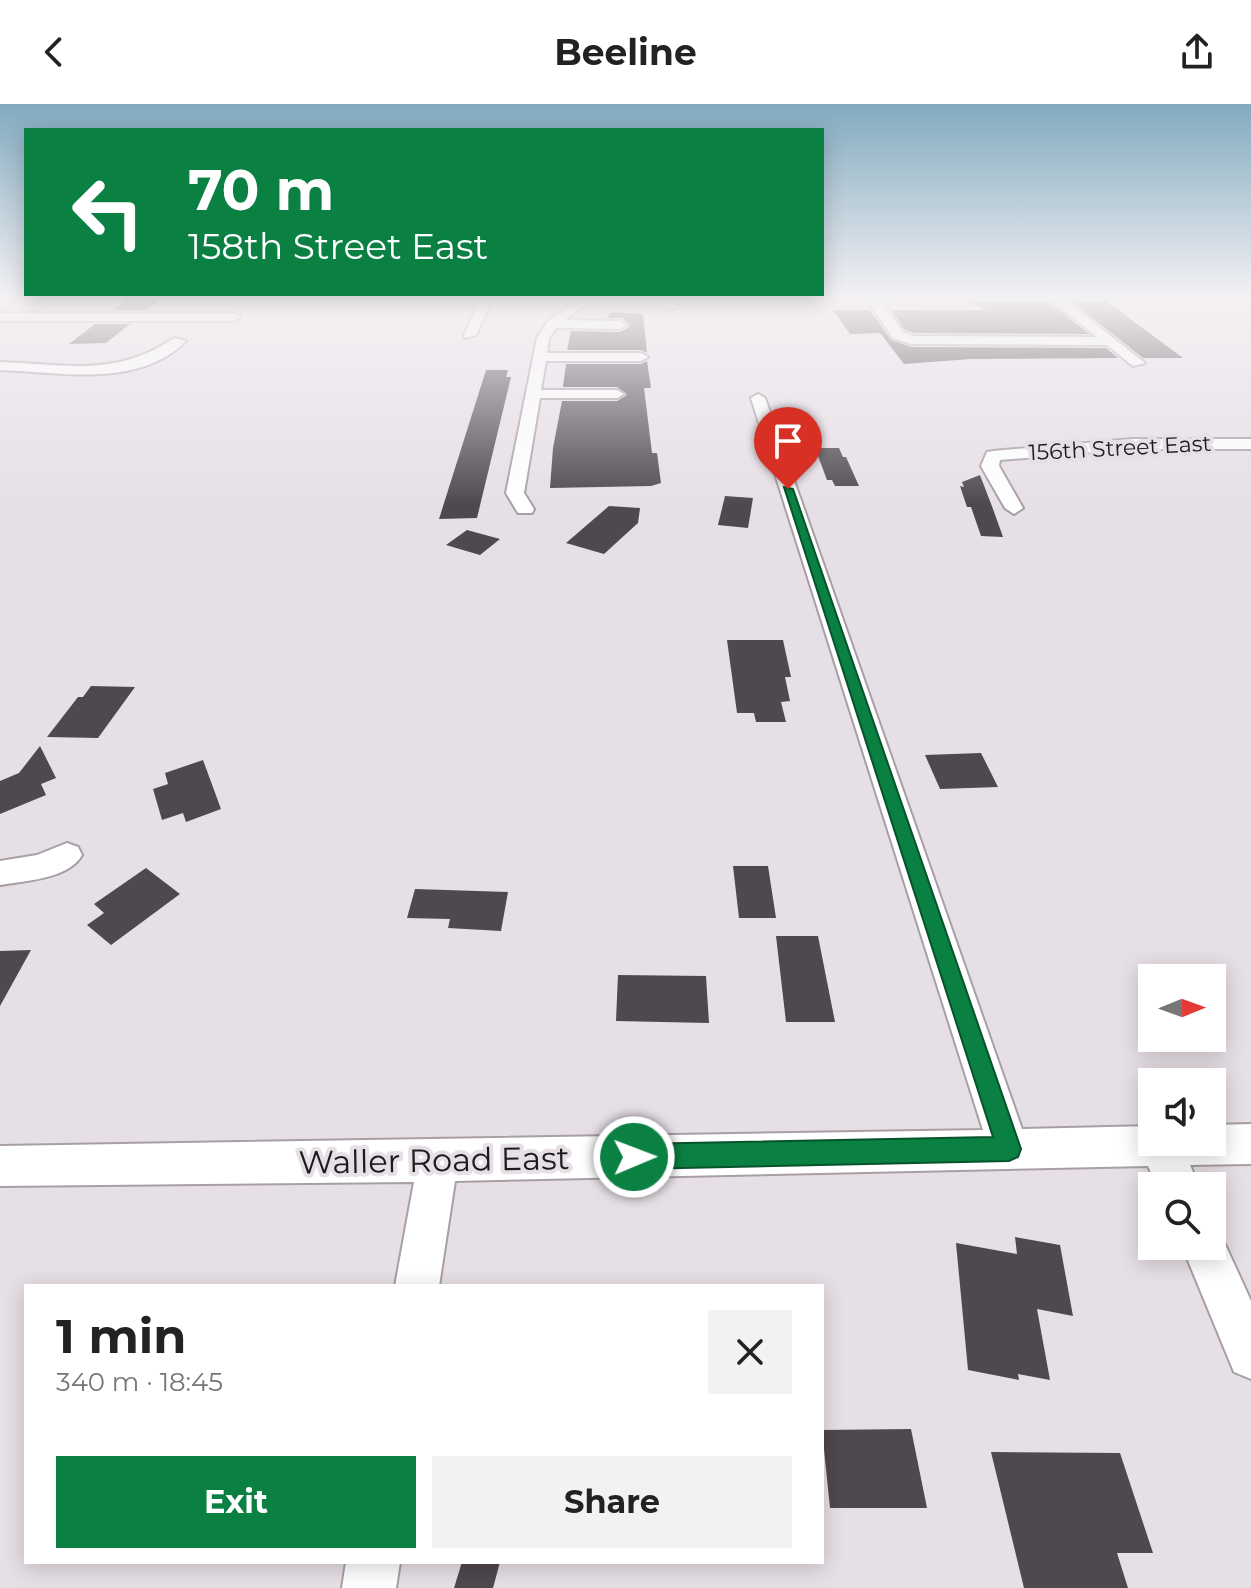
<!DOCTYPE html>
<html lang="en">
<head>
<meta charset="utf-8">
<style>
	body { margin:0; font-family:Montserrat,sans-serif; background:#f2f2f2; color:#222; height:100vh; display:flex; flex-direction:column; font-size:30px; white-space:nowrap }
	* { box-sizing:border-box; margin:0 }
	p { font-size:26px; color:#767676 }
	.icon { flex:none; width:44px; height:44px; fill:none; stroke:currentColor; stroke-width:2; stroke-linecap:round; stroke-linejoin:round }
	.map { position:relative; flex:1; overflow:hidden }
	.drawer { position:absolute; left:24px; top:1180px; width:800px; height:280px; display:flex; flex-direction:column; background:#fff; border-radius:0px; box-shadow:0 4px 20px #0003 }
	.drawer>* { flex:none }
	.top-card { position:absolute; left:24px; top:24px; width:800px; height:168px; border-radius:0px; box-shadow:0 4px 20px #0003; background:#0b8043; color:#fff; overflow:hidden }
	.needle { width:52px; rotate:89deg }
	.fabs { position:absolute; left:1138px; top:860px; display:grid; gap:16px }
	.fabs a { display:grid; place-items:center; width:88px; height:88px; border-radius:0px; background:#fff; box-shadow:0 4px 20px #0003; font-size:40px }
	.pin { position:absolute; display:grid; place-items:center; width:68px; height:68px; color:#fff; margin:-82px -34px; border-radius:50% 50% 50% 0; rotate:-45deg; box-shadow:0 0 8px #0007 }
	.pin .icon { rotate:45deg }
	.me { position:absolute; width:88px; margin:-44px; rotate:89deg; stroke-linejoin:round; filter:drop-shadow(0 0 6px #0008) }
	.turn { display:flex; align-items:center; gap:28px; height:168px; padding:0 32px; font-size:36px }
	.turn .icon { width:104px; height:104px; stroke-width:2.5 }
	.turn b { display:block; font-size:56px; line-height:68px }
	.round { display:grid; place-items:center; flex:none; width:84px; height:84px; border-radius:0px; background:#f2f2f2 }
	.summary { display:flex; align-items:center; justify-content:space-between; height:136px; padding:0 32px }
	h1 { font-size:48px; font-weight:700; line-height:60px }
	.cta { display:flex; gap:16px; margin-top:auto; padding:16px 32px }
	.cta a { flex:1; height:92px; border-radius:0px; background:#0b8043; color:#fff; font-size:32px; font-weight:700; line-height:92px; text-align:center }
	.cta a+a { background:#f2f2f2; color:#222 }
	header { display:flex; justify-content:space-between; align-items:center; height:104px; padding:0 32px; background:#fff; font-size:36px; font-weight:700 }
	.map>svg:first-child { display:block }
	.building { fill:#4f484e }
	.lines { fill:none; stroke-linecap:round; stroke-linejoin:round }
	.minor-casing { stroke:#a89fa6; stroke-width:4 }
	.minor { fill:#fff; fill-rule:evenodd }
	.route { fill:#0b8043; stroke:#07532c; stroke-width:2 }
	.labels { text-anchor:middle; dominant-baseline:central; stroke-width:8; stroke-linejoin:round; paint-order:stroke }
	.far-street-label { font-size:22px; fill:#1e1b1e; stroke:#e7dfe6 }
	.near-street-label { font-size:32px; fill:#1e1b1e; stroke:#e7dfe6 }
</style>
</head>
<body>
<header><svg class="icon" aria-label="back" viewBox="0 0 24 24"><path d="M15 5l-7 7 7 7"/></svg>Beeline<svg class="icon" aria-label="share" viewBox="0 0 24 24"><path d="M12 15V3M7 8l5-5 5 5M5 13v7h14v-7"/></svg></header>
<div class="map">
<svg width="1251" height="1484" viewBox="0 0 1251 1484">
	<rect width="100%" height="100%" fill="#e7dfe6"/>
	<g class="building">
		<path d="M128,195H161L148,206H113Z"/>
		<path d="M967,197H1048L1089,230L914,229L905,226L891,206H986Z"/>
		<path d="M1071,197H1106L1183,254H1143Z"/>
		<path d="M833,206H870L891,236L911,243L1106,244L1118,254L971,255L904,260L880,229L850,230Z"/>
		<path d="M612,208L643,210L647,249L641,246H567L571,227L620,228L628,224L629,220L622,214H607Z"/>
		<path d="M95,220H130L106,239L69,240Z"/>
		<path d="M647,257L651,284H644L652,349H657L661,379L651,382L550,384L553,344L562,297H617L627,291L617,283H563L566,260H641Z"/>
		<path d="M486,266H508L506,273H511L477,414L439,415Z"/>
		<path d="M815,344H839L843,353H846L859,382H835L832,376H827Z"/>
		<path d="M980,371L993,405L1003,433L981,432L971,403H967L960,382L964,383L962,378Z"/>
		<path d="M725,392L753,394L748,424L718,421Z"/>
		<path d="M609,402L640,404L638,419L604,450L566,439Z"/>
		<path d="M467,426L500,435L480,451L446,441Z"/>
		<path d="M727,536H783L791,573H785L790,597L781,598L786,618H756L754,609H737Z"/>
		<path d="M91,582L135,583L98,634L47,633L78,593H83Z"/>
		<path d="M40,642L56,674L41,680L46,691L0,710V677L19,669Z"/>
		<path d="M981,649L998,683L940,685L925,651Z"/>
		<path d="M203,656L221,705L186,718L183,709L162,716L153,685L168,680L165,669Z"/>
		<path d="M733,762H768L776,814H739Z"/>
		<path d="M146,764L180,790L111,841L87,821L104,809L94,800Z"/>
		<path d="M415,785L508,788L501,827L448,824L450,815L407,814Z"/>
		<path d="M776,832H818L835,918H786Z"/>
		<path d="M31,846L0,902V847Z"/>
		<path d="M618,871L706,872L709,919L616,917Z"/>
		<path d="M1015,1133L1060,1141L1073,1212L1037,1205L1050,1276L1018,1270L1019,1276L968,1266L956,1139L1017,1150Z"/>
		<path d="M911,1325L927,1404H830L822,1326Z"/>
		<path d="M991,1348L1120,1349L1153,1449H1117L1128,1484H1024Z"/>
		<path d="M462,1458H500L493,1484H454Z"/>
	</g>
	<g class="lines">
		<g class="minor-casing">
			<g id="minor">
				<path d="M481,193H493L476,231L465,234L464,231Z"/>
				<path d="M583,193H596L565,216L620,217L626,221L620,225L556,224L549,234L547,249H641L648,253L641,257H546L541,286H617L624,290L617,294H540L524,389L534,405L532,409H518L506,389L537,234L548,217Z"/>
				<path d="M655,193H668L678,203L668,206Z"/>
				<path d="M865,193L923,194V198L919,199H882L903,228L913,232L1097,233L1048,193H1061L1145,259L1133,262L1107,241L911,240L893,234Z"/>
				<path d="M0,209H234L240,213L234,217H0Z"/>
				<path d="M174,234L186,237C138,285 60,268 0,266V258C67,260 115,274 174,234Z"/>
				<path d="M758,290L765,294L1022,1025L1152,1022V1038H1212V1021L1251,1020V1060L1190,1061L1199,1082H1157L1148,1062L455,1077L439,1182H395L414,1078L0,1082V1042L983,1026L751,294Z"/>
				<path d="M1132,335H1251V345H1132L1000,356L999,362L1023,404L1014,410L1005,404L981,362L987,348L993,347Z"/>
				<path d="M67,739L78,743L82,751C69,775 24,777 0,781V757L37,751Z"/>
				<path d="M1212,1124L1219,1127L1251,1197V1275L1234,1268L1182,1142H1212Z"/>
				<path d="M346,1458H400L396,1484H342Z"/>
			</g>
		</g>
		<use href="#minor" class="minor"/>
	</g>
	<linearGradient id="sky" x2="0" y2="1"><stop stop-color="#82aabf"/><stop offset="0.48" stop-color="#f4f1f4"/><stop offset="1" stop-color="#f4f1f4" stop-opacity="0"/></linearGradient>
	<rect width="1251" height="401" fill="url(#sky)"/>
	<path class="route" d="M784,383L793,385L1021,1045L1018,1053L1009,1057L634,1065L625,1061L622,1053L625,1044L634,1040L993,1033Z"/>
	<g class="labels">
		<g class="far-street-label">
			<text transform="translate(1120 344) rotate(-3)">156th Street East</text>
		</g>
		<g class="near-street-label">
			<text transform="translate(434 1056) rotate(-1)">Waller Road East</text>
		</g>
	</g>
</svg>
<div class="fabs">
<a><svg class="needle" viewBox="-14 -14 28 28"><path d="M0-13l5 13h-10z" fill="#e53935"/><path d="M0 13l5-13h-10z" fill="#767676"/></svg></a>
<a><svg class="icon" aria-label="sound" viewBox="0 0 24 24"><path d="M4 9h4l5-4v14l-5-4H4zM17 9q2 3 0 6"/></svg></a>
<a><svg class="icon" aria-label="search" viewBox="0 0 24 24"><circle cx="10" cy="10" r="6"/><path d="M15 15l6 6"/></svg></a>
</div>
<div class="pin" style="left:788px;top:385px;background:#d93025"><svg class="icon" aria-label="arrive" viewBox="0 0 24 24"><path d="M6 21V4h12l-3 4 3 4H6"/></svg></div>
<svg class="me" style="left:634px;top:1053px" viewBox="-20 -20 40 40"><circle r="17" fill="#0b8043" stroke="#fff" stroke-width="3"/><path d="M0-11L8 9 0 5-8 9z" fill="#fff"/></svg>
<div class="top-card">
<div class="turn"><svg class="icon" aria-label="left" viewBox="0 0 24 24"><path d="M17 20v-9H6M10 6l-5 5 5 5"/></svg><div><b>70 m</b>158th Street East</div></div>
</div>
<section class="drawer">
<div class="summary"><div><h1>1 min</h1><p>340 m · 18:45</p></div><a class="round"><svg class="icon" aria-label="close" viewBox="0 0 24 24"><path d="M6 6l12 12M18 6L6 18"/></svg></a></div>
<div class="cta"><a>Exit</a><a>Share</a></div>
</section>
</div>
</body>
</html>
